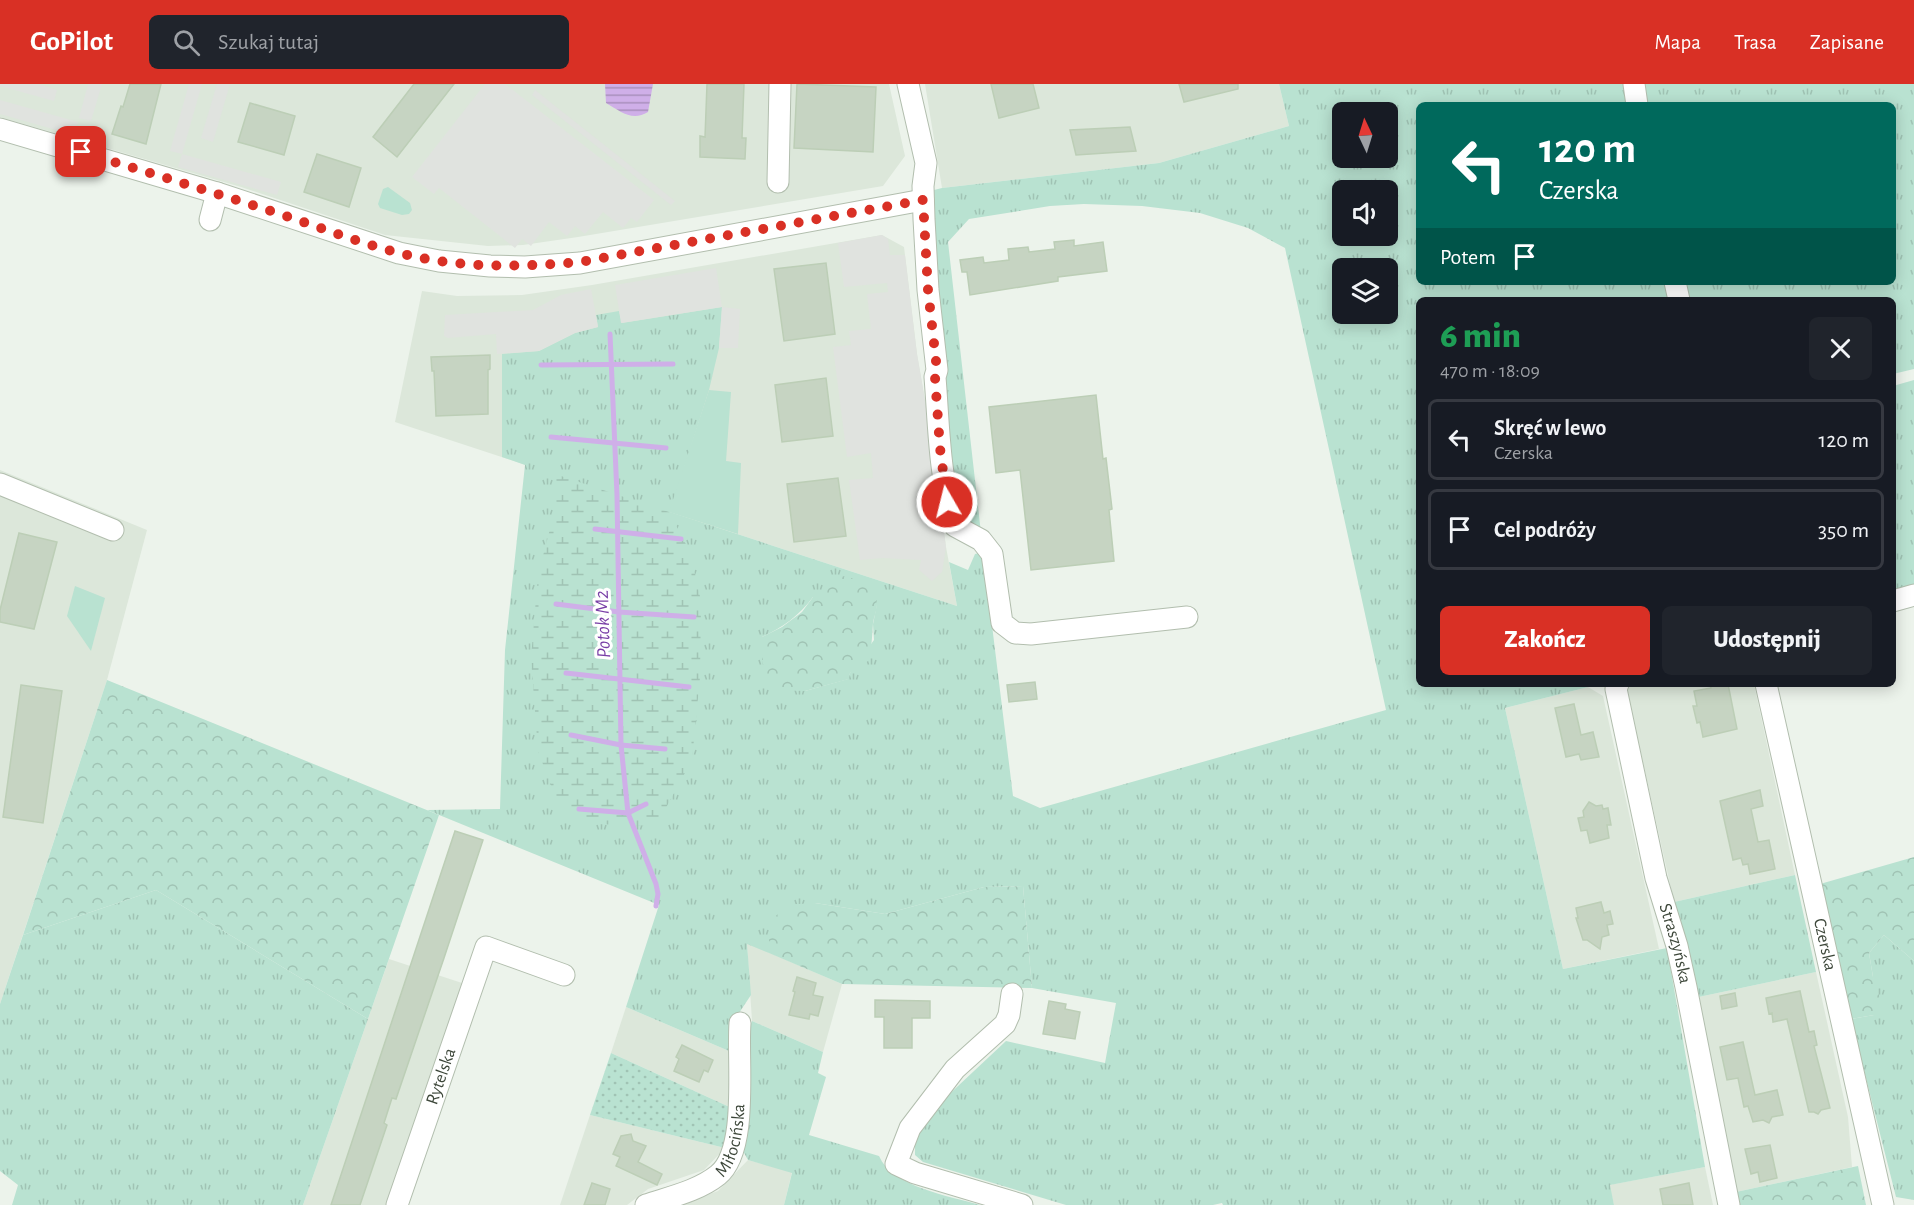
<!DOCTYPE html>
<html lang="pl">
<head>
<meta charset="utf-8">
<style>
	body { margin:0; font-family:"Alegreya Sans",sans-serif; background:#20242c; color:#f1f3f6; height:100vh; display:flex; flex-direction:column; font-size:22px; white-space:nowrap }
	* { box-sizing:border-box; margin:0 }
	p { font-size:20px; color:#9ea1a6 }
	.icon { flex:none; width:33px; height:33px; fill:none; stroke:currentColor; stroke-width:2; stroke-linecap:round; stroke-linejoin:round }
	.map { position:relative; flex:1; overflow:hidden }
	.side { position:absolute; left:1416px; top:213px; width:480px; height:390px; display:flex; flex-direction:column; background:#171b24; border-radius:9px; box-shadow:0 3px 15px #0003 }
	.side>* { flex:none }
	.top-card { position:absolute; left:1416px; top:18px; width:480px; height:183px; border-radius:9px; box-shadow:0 3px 15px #0003; background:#00695c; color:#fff; overflow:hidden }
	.needle { width:39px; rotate:356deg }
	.fabs { position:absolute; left:1332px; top:18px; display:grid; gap:12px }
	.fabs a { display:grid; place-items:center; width:66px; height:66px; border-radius:9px; background:#171b24; box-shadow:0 3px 15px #0003; font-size:30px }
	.pin { position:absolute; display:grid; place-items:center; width:51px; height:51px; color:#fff; margin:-26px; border-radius:12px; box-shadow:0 3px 9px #0006 }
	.me { position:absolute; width:66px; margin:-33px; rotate:352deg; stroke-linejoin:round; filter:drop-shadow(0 0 4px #0008) }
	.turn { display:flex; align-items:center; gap:21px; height:126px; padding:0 24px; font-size:27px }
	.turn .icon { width:78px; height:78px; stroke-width:2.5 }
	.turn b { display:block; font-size:42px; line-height:51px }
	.then { display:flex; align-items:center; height:57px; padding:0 24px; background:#0003; gap:12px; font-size:22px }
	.round { display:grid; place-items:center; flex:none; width:63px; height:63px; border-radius:9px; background:#20242c }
	.headline { display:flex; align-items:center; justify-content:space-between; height:102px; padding:0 24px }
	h1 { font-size:36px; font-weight:800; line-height:45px; color:#1e9e55 }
	.primary-button { display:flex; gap:12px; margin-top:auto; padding:12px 24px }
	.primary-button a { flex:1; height:69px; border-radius:9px; background:#d93025; color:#fff; font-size:24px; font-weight:800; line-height:69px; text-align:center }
	.primary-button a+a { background:#20242c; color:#f1f3f6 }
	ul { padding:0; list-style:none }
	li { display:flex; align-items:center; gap:18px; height:81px; margin:0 12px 9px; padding:0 12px; border:3px solid #363941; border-radius:9px }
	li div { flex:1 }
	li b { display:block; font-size:22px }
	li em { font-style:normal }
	header { display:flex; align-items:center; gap:36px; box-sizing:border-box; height:84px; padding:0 30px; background:#d93025; color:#fff }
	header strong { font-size:28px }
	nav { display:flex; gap:33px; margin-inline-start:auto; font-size:21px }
	.search { width:420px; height:54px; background:#20242c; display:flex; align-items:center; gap:15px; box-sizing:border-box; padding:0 21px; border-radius:9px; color:#9ea1a6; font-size:22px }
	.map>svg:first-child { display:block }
	.residential { fill:#dce7da }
	.grass { fill:url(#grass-tufts); fill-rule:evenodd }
	.forest { fill:url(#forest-crowns) }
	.wetland { fill:url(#wetland-marsh) }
	.park { fill:#b9e2d1 }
	.garden { fill:url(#garden-dots) }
	.parking { fill:#e0e3df }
	.water { fill:url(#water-rules) }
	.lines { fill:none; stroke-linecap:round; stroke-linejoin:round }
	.stream { stroke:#cfafe8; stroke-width:5 }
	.building { fill:#c6d4c2; stroke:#bcceb6; stroke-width:1.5 }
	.minor-casing { stroke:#b2beae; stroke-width:23 }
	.minor { stroke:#fff; stroke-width:21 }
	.route { stroke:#d93025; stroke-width:10; stroke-dasharray:0 18 }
	.labels { text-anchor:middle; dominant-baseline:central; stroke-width:6; stroke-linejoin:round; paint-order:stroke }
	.street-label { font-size:18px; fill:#3d473a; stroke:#fff }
	.water-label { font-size:20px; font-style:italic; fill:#793fa6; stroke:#fff }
</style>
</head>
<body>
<header>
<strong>GoPilot</strong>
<div class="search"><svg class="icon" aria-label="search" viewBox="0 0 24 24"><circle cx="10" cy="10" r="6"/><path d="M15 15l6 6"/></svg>Szukaj tutaj</div>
<nav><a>Mapa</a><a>Trasa</a><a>Zapisane</a></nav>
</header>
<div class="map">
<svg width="1914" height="1121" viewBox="0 0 1914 1121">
	<defs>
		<pattern id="grass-tufts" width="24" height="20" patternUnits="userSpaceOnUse" patternTransform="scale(1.5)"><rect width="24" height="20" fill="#b9e2d1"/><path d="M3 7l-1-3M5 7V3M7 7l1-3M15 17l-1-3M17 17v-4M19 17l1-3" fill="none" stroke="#a0c3b4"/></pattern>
		<pattern id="forest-crowns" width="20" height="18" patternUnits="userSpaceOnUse" patternTransform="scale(1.5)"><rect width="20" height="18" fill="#b9e2d1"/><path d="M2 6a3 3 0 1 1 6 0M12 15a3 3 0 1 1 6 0" fill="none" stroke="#a0c3b4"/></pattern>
		<pattern id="wetland-marsh" width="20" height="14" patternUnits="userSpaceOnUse" patternTransform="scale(1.5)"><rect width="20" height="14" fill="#b9e2d1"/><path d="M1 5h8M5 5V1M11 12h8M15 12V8" fill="none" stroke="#a0c3b4"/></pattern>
		<pattern id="garden-dots" width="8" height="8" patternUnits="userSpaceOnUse" patternTransform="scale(1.5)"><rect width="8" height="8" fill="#b9e2d1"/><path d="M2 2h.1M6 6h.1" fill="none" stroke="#a0c3b4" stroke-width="1.8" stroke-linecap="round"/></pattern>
		<pattern id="water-rules" width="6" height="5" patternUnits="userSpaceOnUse" patternTransform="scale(1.5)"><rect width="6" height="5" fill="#cfafe8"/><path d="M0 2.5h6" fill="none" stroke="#a990bd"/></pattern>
	</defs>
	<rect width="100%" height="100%" fill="#ecf3eb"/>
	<g class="residential">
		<path d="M0,0H889L905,72L883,102L578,153L523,161L488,162L385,151L241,103L0,33Z"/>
		<path d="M925,0H1279L1289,42L1159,79L942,104Z"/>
		<path d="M882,151L904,163L917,270L928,334L946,463L957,522L395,338L422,207L457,212L522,211L592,201Z"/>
		<path d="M0,386L147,446L107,596L0,920Z"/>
		<path d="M1630,600H1754L1795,791L1674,818L1627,607Z"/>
		<path d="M1588,603L1603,612L1659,865L1563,885L1505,624Z"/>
		<path d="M747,859L842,900L823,968L752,937Z"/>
		<path d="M389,875L462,899L388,1121H303Z"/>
		<path d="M1816,888L1848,1033L1852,1083L1736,1108L1694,914Z"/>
		<path d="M626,923L729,967L734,1025L611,969Z"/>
		<path d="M590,1031L725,1064L704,1086L648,1105L627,1121H560Z"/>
		<path d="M748,1076L792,1088L784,1121H678L718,1107Z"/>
		<path d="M1705,1083L1713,1121H1614L1609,1101Z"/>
	</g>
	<g class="grass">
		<path d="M1279,0H1626L1631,21H1419V198H1670L1674,216H1419V600H1600L1505,624L1563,885L1667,864L1705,1083L1610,1101L1614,1121H1223L1222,1119L1213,1121H1066L923,1078L915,1071V1053L942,1017L1006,957L1105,979L1116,919L1032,904L1023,802L984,803L885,830L815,819L769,847V869L747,860L751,911L735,935L729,967L626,923L659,821L427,726L500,725L505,566L525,381L502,373V270L539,267L575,249L598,243L596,231L619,227L622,239L722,223L719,264L709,306L670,428L957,522L949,478L968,486L975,470L983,468L1013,712L1040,724L1386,626L1285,164L1248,144L1200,129L1142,122L1084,120L1050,122L969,135L948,158L981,449L967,437L958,419L946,369L932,142L935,134L934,106L942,104L1159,79L1289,42ZM1342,28H1388V74H1342ZM1342,106H1388V152H1342ZM1342,184H1388V230H1342ZM813,513L877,520L873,540L874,556L850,589L848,595L805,607L762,553C783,543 799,532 813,513Z"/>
		<path d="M1638,0H1914V285L1893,290V216H1685L1682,198H1893V21H1641Z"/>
		<path d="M1914,296V505L1893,511V302Z"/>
		<path d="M1795,791L1816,888L1694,914L1674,818Z"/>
		<path d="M156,806L368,935L303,1121H12L18,1101L0,1087V920L23,851Z"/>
		<path d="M1884,851L1914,877V1116L1896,1113L1851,935L1874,931L1873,893L1869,869Z"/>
		<path d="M752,937L823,968L818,989L826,993L809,1051L879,1072C892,1103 950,1112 980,1121H784L792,1089L748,1076L742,1065L746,952Z"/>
	</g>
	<g class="forest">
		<path d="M842,492C856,494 875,503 877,520C877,526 874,533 873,539C872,553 872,563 868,577L850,589L849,595L805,607L770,606L762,576V553L782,543L802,528L813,513Z"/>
		<path d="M107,596L439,731L368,935L156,806L23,851Z"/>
		<path d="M1914,773V877L1884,851L1869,869L1873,893L1881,918L1874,931L1851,935L1820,800Z"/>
		<path d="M1023,802L1032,904L842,900L769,869V847L782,821L815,819L885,830L984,803Z"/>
		<path d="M1858,1082L1866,1121H1738L1736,1108Z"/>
	</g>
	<path class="wetland" d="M552,389L669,428L690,468L701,517L700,593L692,676L656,742L593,740L558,720L538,667L531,574L538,491L556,422Z"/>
	<g class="park">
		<path d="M388,103L410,119L412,126L409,130L402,131L380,124L378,120L383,105Z"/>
		<path d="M709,306L731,308L726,377L741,379L738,450L669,428Z"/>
		<path d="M75,502L105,514L91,567L67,532Z"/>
	</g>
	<path class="garden" d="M611,969L734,1025L725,1064L590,1031Z"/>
	<g class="parking">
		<path d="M0,0H38L57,6L54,17L0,2Z"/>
		<path d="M88,0H102L91,37L79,34Z"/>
		<path d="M189,0H202L182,70L281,98L277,111L178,83L182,70L170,67Z"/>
		<path d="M217,0H230L213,58L201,54Z"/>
		<path d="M485,0H505L654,116L637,138L631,134L623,144L603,128L585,150L575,142L567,152L549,138L531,162L522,155L515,164L439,104L434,110L412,93Z"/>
		<path d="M535,6L675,117L671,121L532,11Z"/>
		<path d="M0,16L78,38L74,51L0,30Z"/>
		<path d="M882,151L888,155L890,171H905L917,270L928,334L946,463L942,488L932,497L919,486L921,476L882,474L860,476L849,396L873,394L871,369L847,373L833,263L851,261L849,247L871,245L867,210L888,208L887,199L844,203L838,159Z"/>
		<path d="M716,184L722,223L740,225L738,264H719L722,223L621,239L615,201Z"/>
		<path d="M591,205L598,243L575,249L539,267L497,270L496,250L448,254L444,252L445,231L533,226L561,211Z"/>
	</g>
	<path class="water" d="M605,0H653L648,28C632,38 620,27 606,19Z"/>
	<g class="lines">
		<g class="stream">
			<path d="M610,250L617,411L621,661L628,729L656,800L658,810L656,822"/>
			<path d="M541,281L673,280"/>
			<path d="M551,353L666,364"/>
			<path d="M595,445L681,455"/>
			<path d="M556,520L619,528L694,533"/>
			<path d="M566,589L689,603"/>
			<path d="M571,651L621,661L665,665"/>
			<path d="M579,725L628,729L646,720"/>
		</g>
	</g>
	<g class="building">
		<path d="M130,0H161L146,60L112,50L121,22L123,23Z"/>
		<path d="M414,0H454L397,73L373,53Z"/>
		<path d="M707,0H744L742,54H746L745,75L700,73V52L705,53Z"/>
		<path d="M797,0L876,3L873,68L794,64Z"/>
		<path d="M991,0H1033L1039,24L999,34Z"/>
		<path d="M1179,0H1238V5L1184,18Z"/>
		<path d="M250,19L295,32L284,71L238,58Z"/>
		<path d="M1130,43L1136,67L1076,71L1070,46Z"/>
		<path d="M317,70L361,84L349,123L304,108Z"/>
		<path d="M1074,156V162L1103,158L1107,187L1058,193V197L970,211L967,188H962L960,176L983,173L984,179L1009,176L1008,165L1028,163L1029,168L1055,165L1054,158Z"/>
		<path d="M826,179L835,250L784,257L774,185Z"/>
		<path d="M490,271V285L488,286V330L436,332L434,287H432L431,273Z"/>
		<path d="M826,294L833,352L782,358L775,301Z"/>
		<path d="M1096,311L1103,375L1106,374L1112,425L1109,426L1114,477L1031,486L1020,386L996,389L989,323Z"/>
		<path d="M838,394L846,452L794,458L787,400Z"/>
		<path d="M19,449L57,458L34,545L0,538V526Z"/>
		<path d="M1035,598L1037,615L1009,618L1007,601Z"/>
		<path d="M1710,600H1728L1737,645L1703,653L1700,638L1697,639L1693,622H1697L1694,607L1711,604Z"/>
		<path d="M21,601L62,607L43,739L3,733Z"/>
		<path d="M1574,620L1581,651L1593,648L1599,673L1581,676L1579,670L1566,673L1555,624Z"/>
		<path d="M1760,706L1763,722L1751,725L1758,758L1769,756L1775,785L1750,790L1748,780L1743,781L1741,774L1733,776L1720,717Z"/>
		<path d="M1589,718L1596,722L1602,721L1603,725L1608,724L1611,741H1607L1609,754L1590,759L1587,746L1581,747L1578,734L1584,733L1583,727Z"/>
		<path d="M455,747L483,756L444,874L396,1015L392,1014L384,1039L387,1041L360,1121H331Z"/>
		<path d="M1601,818L1604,829L1610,827L1613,840L1607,841L1609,851L1602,853L1600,865L1587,856H1583L1576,834H1578L1576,824Z"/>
		<path d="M797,893L816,899L813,911L823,913L818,932L810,930L809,935L789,931L795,908L793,907Z"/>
		<path d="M1800,907L1809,948L1814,947L1817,961L1814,962L1830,1024L1821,1026L1818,1030L1814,1028H1809L1787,935L1773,938L1772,929L1769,930L1766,914Z"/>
		<path d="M1735,909L1737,922L1722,925L1720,912Z"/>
		<path d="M875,916L930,917V934H912V964H884V933H875Z"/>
		<path d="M1049,917L1066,920L1065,925L1080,928L1075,955L1043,950Z"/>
		<path d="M1743,958L1755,1011L1777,1006L1783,1031L1772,1033L1769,1039L1763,1036L1753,1038L1748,1022L1744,1023L1738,994L1727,996L1720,963Z"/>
		<path d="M682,961L713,976L708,988L704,986L699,998L674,987L679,975L676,973Z"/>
		<path d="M631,1050L633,1057L646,1062L638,1078L662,1090L657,1101L616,1082L620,1073L613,1070L621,1052Z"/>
		<path d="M1770,1061L1777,1094L1760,1098L1758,1088L1751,1090L1745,1065Z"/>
		<path d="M592,1099L610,1105L605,1121H584Z"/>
		<path d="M1689,1099L1693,1121H1663L1660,1105Z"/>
	</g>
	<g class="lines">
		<g class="minor-casing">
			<g id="minor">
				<path d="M908,0L926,79L923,102L924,135L928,206L937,286L935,293C939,343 939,394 955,442L981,456L992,470L1002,539L1015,549L1031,550L1187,533"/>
				<path d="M1634,0L1637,21"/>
				<path d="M0,45L217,109L399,169L439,177L490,182L525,183L580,179L923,116"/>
				<path d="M778,98L780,0"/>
				<path d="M210,136L217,109"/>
				<path d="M1675,198L1679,216"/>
				<path d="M0,400L113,446"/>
				<path d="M1893,517L1914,511"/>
				<path id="s1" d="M1618,600L1616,605L1656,794L1677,862L1686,903L1729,1121"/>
				<path id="s2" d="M1766,600L1883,1121"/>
				<path d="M1012,910L1009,931L1005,940L955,985L910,1044L896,1080L915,1089L1022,1121"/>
				<path id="s3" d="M397,1121L486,863L564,891"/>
				<path id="s4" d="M646,1121C670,1113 698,1107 718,1091C749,1066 737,977 740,939"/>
			</g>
		</g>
		<use href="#minor" class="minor"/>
	</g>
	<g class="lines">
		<path class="route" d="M81,68C147,88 212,108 277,129C331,147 384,169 439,177C487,184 533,182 580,178L923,116L928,206L937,286L935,293L940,364L947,418"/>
	</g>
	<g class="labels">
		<g class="street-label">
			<text stroke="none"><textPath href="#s1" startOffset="267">Straszyńska</textPath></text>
			<text stroke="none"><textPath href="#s2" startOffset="267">Czerska</textPath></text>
			<text stroke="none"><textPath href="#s3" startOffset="136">Rytelska</textPath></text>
			<text stroke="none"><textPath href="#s4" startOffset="117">Miłocińska</textPath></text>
		</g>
		<g class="water-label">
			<text transform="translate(603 540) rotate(-92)">Potok M2</text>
		</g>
	</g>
</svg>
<div class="fabs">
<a><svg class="needle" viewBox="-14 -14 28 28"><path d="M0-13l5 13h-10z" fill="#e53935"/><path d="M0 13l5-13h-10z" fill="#9ea1a6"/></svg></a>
<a><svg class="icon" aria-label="sound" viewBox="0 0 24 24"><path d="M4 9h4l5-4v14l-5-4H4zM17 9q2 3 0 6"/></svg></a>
<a><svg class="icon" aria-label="layers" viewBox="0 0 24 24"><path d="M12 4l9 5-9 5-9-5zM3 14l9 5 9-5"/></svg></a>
</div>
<div class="pin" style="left:81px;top:68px;background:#d93025"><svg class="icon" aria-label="arrive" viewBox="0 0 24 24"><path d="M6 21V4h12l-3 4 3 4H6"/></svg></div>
<svg class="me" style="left:947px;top:418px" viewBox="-20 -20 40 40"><circle r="17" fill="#d93025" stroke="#fff" stroke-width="3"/><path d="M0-11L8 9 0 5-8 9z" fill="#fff"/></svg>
<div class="top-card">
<div class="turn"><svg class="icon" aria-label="left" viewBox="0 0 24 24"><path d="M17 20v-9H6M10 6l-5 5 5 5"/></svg><div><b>120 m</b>Czerska</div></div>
<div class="then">Potem<svg class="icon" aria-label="arrive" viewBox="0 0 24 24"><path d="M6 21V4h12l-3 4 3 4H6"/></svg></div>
</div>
<section class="side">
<div class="headline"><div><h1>6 min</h1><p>470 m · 18:09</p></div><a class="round"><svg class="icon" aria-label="close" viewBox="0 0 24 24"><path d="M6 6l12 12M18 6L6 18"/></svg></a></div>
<ul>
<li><svg class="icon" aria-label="left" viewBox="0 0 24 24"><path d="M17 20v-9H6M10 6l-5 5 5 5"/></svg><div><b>Skręć w lewo</b><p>Czerska</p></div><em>120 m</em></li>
<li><svg class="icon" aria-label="arrive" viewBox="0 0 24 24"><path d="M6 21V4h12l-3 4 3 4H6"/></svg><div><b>Cel podróży</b></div><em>350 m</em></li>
</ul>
<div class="primary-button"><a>Zakończ</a><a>Udostępnij</a></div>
</section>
</div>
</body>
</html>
